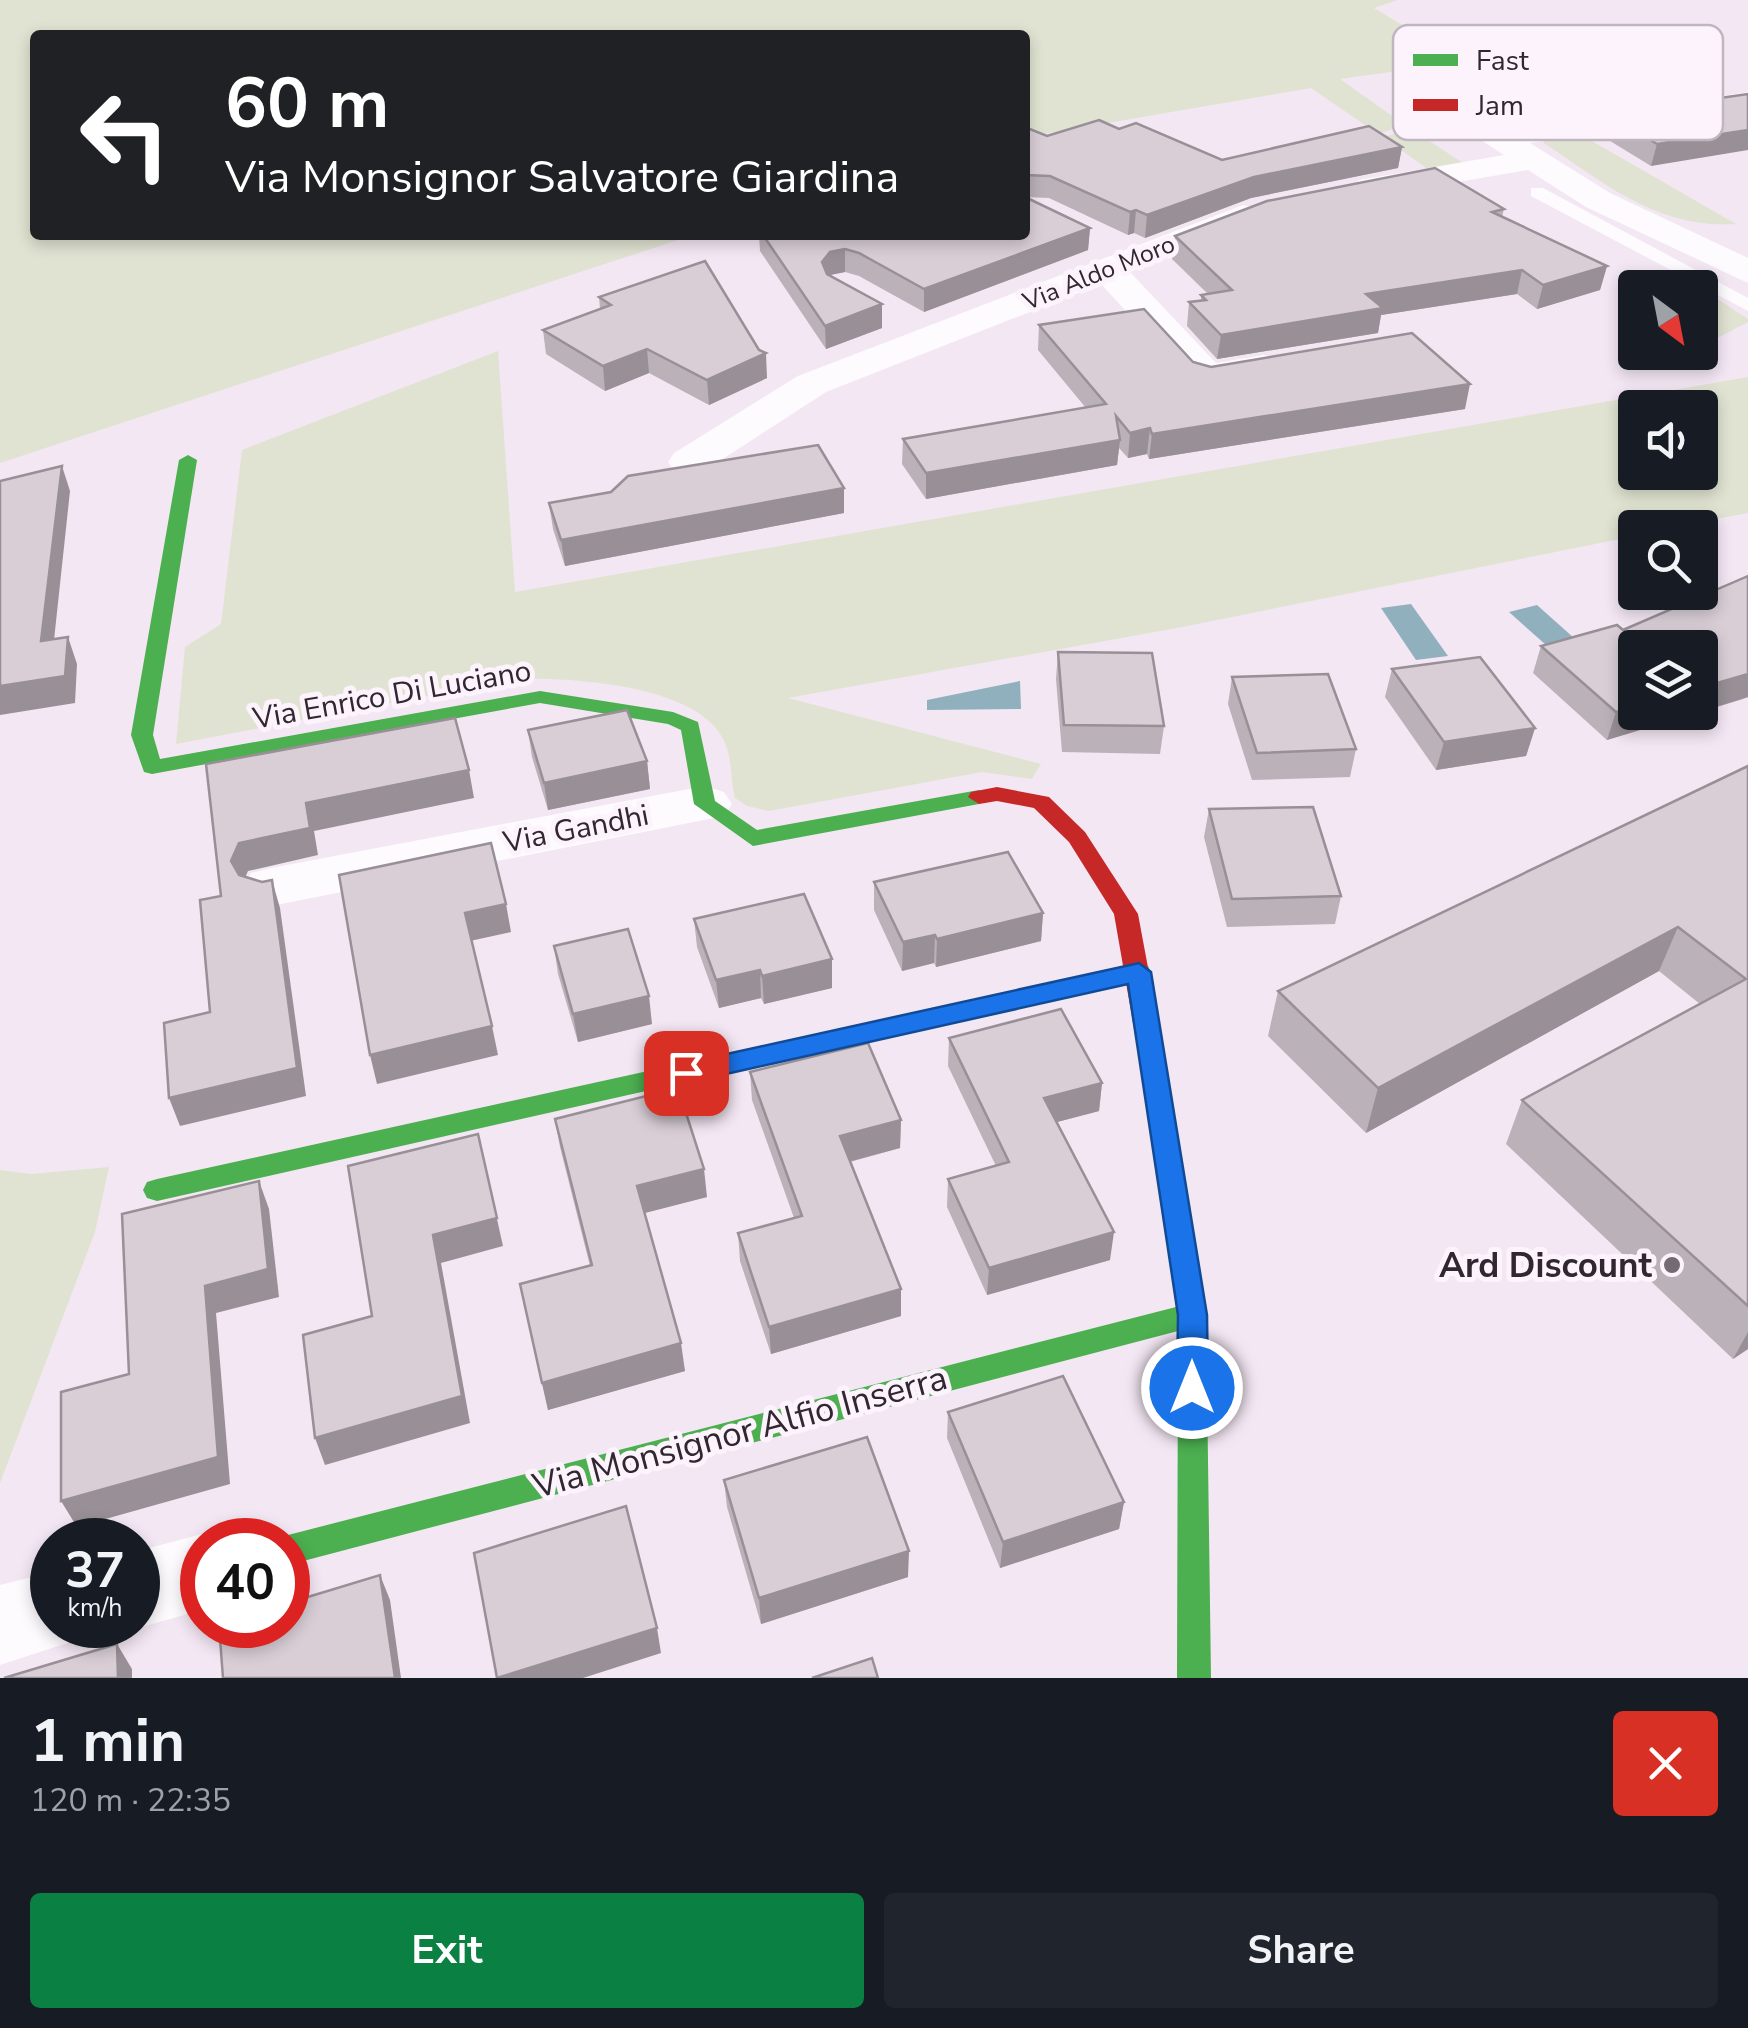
<!DOCTYPE html>
<html lang="en">
<head>
<meta charset="utf-8">
<style>
	body { margin:0; font-family:"Nunito Sans",sans-serif; background:#20242c; color:#f1f3f6; height:100vh; display:flex; flex-direction:column; font-size:38px; white-space:nowrap }
	* { box-sizing:border-box; margin:0 }
	p { font-size:32px; color:#9ea1a6 }
	.icon { flex:none; width:55px; height:55px; fill:none; stroke:currentColor; stroke-width:2; stroke-linecap:round; stroke-linejoin:round }
	.map { position:relative; height:1678px; overflow:hidden }
	.panel { display:flex; flex-direction:column; background:#171b24; flex:1 }
	.panel>* { flex:none }
	.hud { position:absolute; left:30px; top:30px; width:1000px; height:210px; border-radius:10px; box-shadow:0 5px 15px #0003; background:#202124; color:#fff; overflow:hidden }
	.needle { width:65px; rotate:148deg }
	.fabs { position:absolute; left:1618px; top:270px; display:grid; gap:20px }
	.fabs a { display:grid; place-items:center; width:100px; height:100px; border-radius:10px; background:#171b24; box-shadow:0 5px 15px #0003; font-size:50px }
	.speed { position:absolute; left:30px; top:1518px; display:flex; gap:20px; font-size:50px; font-weight:700; text-align:center }
	.speed>* { display:grid; place-content:center; width:130px; height:130px; border-radius:50%; background:#171b24; box-shadow:0 5px 15px #0003; line-height:1 }
	.speed small { font-size:25px; font-weight:400 }
	.speed .limit { border:15px solid #d22; background:#fff; color:#111 }
	.pin { position:absolute; display:grid; place-items:center; width:85px; height:85px; color:#fff; margin:-42px; border-radius:20px; box-shadow:0 5px 15px #0006 }
	.me { position:absolute; width:110px; margin:-55px; rotate:0deg; stroke-linejoin:round; filter:drop-shadow(0 0 8px #0008) }
	.turn { display:flex; align-items:center; gap:35px; height:210px; padding:0 30px; font-size:45px }
	.turn .icon { width:130px; height:130px; stroke-width:2.5 }
	.turn b { display:block; font-size:70px; line-height:85px }
	.round { display:grid; place-items:center; flex:none; width:105px; height:105px; border-radius:10px; background:#20242c }
	.headline { display:flex; align-items:center; justify-content:space-between; height:170px; padding:0 30px }
	h1 { font-size:60px; font-weight:700; line-height:75px }
	.cta { display:flex; gap:20px; margin-top:auto; padding:20px 30px }
	.cta a { flex:1; height:115px; border-radius:10px; background:#0b8043; color:#fff; font-size:40px; font-weight:700; line-height:115px; text-align:center }
	.cta a+a { background:#20242c; color:#f1f3f6 }
	.map>svg:first-child { display:block }
	.green { fill:#e0e3d1; fill-rule:evenodd }
	.water { fill:#90b0be }
	.lines { fill:none; stroke-linecap:round; stroke-linejoin:round }
	.lane { fill:#fdfbfd; fill-rule:evenodd }
	.street { fill:#fdfbfd; fill-rule:evenodd }
	.fast { fill:#4caf50; fill-rule:evenodd }
	.jam { fill:#c62828; fill-rule:evenodd }
	.wall { fill:#bbb1b8 }
	.shaded-wall { fill:#989096 }
	.building { fill:#d9ced6; stroke:#989096; stroke-width:2.5 }
	.route { fill:#1a73e8; stroke:#114b97; stroke-width:2.5 }
	.poi-dot { fill:#746a74; stroke:#fcf3fd; stroke-width:4 }
	.labels { text-anchor:middle; dominant-baseline:central; stroke-width:10; stroke-linejoin:round; paint-order:stroke }
	.far-street-label { font-size:25px; fill:#302730; stroke:#fcf3fd }
	.street-label { font-size:30px; fill:#302730; stroke:#fcf3fd }
	.near-poi-label { font-size:35px; font-weight:bold; fill:#302730; stroke:#fcf3fd; text-anchor:end }
	.near-street-label { font-size:35px; fill:#302730; stroke:#fcf3fd }
	.key { fill:#fcf3fd; stroke:#bfb6c0; stroke-width:2.5 }
	.key-label { font-size:28px; fill:#302730 }
</style>
</head>
<body>
<div class="map">
<svg width="1748" height="1678" viewBox="0 0 1748 1678">
	<rect width="100%" height="100%" fill="#f3e7f3"/>
	<g class="green">
		<path d="M0,0H1398L1374,8L1558,119L1513,123L1492,120L1412,69L1340,79L1405,125L1378,134L1311,88L1032,136L1025,133V35H35V235H693L0,463Z"/>
		<path d="M1411,129L1463,163L1429,170L1383,137Z"/>
		<path d="M1578,133L1736,224C1658,229 1605,184 1544,143V139Z"/>
		<path d="M1713,296L1748,319V322L1708,343L1700,338V298Z"/>
		<path d="M498,351L515,592L1748,377V513L1675,527L1635,528V536L1177,628L788,698L1041,764L1032,779L982,772L769,811L747,806L735,798C730,778 733,756 722,737C694,685 570,677 517,679L176,744L185,647L221,624L242,450ZM1635,408H1700V472H1635Z"/>
		<path d="M109,1167L95,1232L0,1483V1170L31,1174Z"/>
	</g>
	<g class="water">
		<path d="M1411,604L1448,656L1416,660L1381,608Z"/>
		<path d="M1537,605L1574,638L1546,645L1509,612Z"/>
		<path d="M1020,681L1021,709L927,710V700Z"/>
	</g>
	<g class="lines">
		<path class="lane" d="M1531,188H1543L1748,298V311L1531,196Z"/>
		<g class="street">
			<path d="M1407,70L1418,73L1508,129L1748,92V110L1530,143L1610,193L1748,258V283L1586,207L1528,170L1371,197L1359,194L1354,187L1359,180L1504,155L1396,85L1392,79L1396,73Z"/>
			<path d="M1243,205L1255,208L1260,215L1255,222L1130,272L1216,363L1264,355L1278,359L1284,367L1278,375L1207,388L1193,384L1101,284L826,392L704,471L689,475L674,471L668,462L674,453L798,376Z"/>
			<path d="M705,786L724,792L732,804L724,816L271,906L251,901L243,887L251,873L271,868Z"/>
			<path d="M202,1534L217,1540H202V1610L138,1628L131,1625H138V1551Z"/>
			<path d="M52,1572V1625H86L80,1639L0,1665V1585Z"/>
		</g>
		<g class="fast">
			<path d="M188,455L197,460L153,735L160,759L540,691L673,712L698,722L715,801L757,830L979,790L990,797L979,804L753,846L694,804L681,730L668,724L540,703L152,774L144,772L131,735L179,460Z"/>
			<path d="M1139,963L1148,966L1151,972L1148,978L157,1201L147,1198L143,1190L147,1182L157,1179Z"/>
			<path d="M1156,1070L1165,1073L1169,1080L1206,1315L1211,1678H1177L1178,1331L288,1565V1540H276L288,1535L1176,1307L1143,1080L1147,1073Z"/>
		</g>
		<path class="jam" d="M997,787L1049,797L1085,832L1138,914L1169,1080L1165,1087L1156,1090L1147,1087L1143,1080L1114,914L1069,842L1034,808L997,801L979,804L968,797L971,792Z"/>
	</g>
	<g class="wall">
		<path d="M1524,62L1714,74L1708,94L1570,116L1520,83Z"/>
		<path d="M1748,94L1651,166L1602,136L1608,114Z"/>
		<path d="M1119,129L1222,160L1402,147L1398,168L1251,198L1145,238L1134,233L1128,235L1049,198L1025,197V131L1047,136Z"/>
		<path d="M1504,209L1502,217L1607,266L1600,290L1537,309L1517,294L1381,315L1378,333L1217,359L1187,326L1189,302L1201,301V295L1208,294L1172,259L1175,236Z"/>
		<path d="M1090,228L1088,250L924,312L859,276L845,272L830,275L882,304V328L826,349L760,251L759,235H1025Z"/>
		<path d="M599,297L759,350L767,378L709,405L649,373L605,391L546,354L543,330L600,309Z"/>
		<path d="M1039,325L1211,367L1465,409L1149,459L1147,454L1128,458L1119,448L1117,465L926,499L902,464L903,439L1086,408L1038,350Z"/>
		<path d="M611,492L844,513L565,566L553,529L549,503Z"/>
		<path d="M1748,576V697L1740,700L1700,712V648L1635,712H1699L1607,740L1533,673L1541,646L1623,630Z"/>
		<path d="M1058,652L1164,726L1160,754L1062,752L1056,679Z"/>
		<path d="M1392,669L1535,728L1526,756L1436,770L1385,697Z"/>
		<path d="M1232,677L1356,749L1350,777L1252,780L1228,704Z"/>
		<path d="M528,730L647,761L650,789L548,810L532,757Z"/>
		<path d="M1748,766V1349L1733,1359L1506,1144L1522,1100L1700,1004L1659,971L1366,1133L1268,1036L1278,991Z"/>
		<path d="M1209,809L1341,896L1335,924L1227,927L1204,837Z"/>
		<path d="M874,882L1043,913L1041,941L936,967L934,963L902,971L874,910Z"/>
		<path d="M694,919L832,959V988L764,1004L761,998L719,1008L697,947Z"/>
		<path d="M554,946L652,1024L578,1042L558,974Z"/>
		<path d="M949,1038L1102,1083L1099,1111L1057,1122L1110,1260L987,1295L947,1207L948,1179L996,1166L948,1066Z"/>
		<path d="M750,1072L901,1120L900,1148L850,1162L901,1289V1316L771,1354L740,1261L738,1233L794,1218L752,1100Z"/>
		<path d="M555,1119L707,1197L644,1213L685,1371L548,1410L520,1284L590,1266L560,1147Z"/>
		<path d="M948,1412L1124,1502L1119,1529L1000,1568L947,1438Z"/>
		<path d="M724,1480L908,1577L761,1624L727,1507Z"/>
	</g>
	<g class="shaded-wall">
		<path d="M1714,74L1708,94L1570,116L1576,94Z"/>
		<path d="M1748,130V150L1651,166L1657,144Z"/>
		<path d="M1402,147L1398,168L1251,198L1145,238L1147,215L1254,177Z"/>
		<path d="M1136,210L1134,233L1128,235L1130,212Z"/>
		<path d="M1090,228L1088,250L924,312V289Z"/>
		<path d="M845,249V272L830,275L823,285L822,262L830,252Z"/>
		<path d="M1607,266L1600,290L1537,309L1543,285Z"/>
		<path d="M1522,270L1517,294L1381,315L1378,333L1217,359L1221,335L1366,294Z"/>
		<path d="M882,304V328L826,349L825,326Z"/>
		<path d="M647,349L649,373L605,391L603,366Z"/>
		<path d="M766,353L767,378L709,405L707,380Z"/>
		<path d="M1470,384L1465,409L1149,459L1152,434Z"/>
		<path d="M1150,428L1147,454L1128,458L1130,433Z"/>
		<path d="M1120,440L1117,465L926,499V473Z"/>
		<path d="M62,466L70,491L51,668L41,641Z"/>
		<path d="M844,488V513L565,566L561,540Z"/>
		<path d="M68,637L77,664L75,703L0,715V686Z"/>
		<path d="M1748,674V697L1700,712V688Z"/>
		<path d="M1635,707V712H1699L1607,740L1616,712Z"/>
		<path d="M1535,728L1526,756L1436,770L1444,742Z"/>
		<path d="M647,761L650,789L548,810L544,783Z"/>
		<path d="M469,770L474,798L314,831L318,855L248,871L240,889L231,861L239,843L306,803Z"/>
		<path d="M272,880L280,908L306,1096L180,1126L169,1098L297,1068Z"/>
		<path d="M506,904L511,932L470,941L465,913Z"/>
		<path d="M1043,913L1041,941L936,967L937,939Z"/>
		<path d="M1678,927L1659,971L1366,1133L1378,1088Z"/>
		<path d="M935,935L934,963L902,971L903,942Z"/>
		<path d="M832,959V988L764,1004L762,976Z"/>
		<path d="M760,970L761,998L719,1008L716,980Z"/>
		<path d="M649,996L652,1024L578,1042L573,1014Z"/>
		<path d="M492,1026L498,1055L377,1084L370,1055Z"/>
		<path d="M1102,1083L1099,1111L1042,1126L1044,1098Z"/>
		<path d="M901,1120L900,1148L840,1164V1136Z"/>
		<path d="M478,1134L503,1246L441,1263L470,1423L325,1465L315,1438Z"/>
		<path d="M704,1169L707,1197L641,1214L637,1186Z"/>
		<path d="M259,1181L269,1209L279,1297L216,1313L230,1484L77,1527L61,1501L205,1286Z"/>
		<path d="M1114,1232L1110,1260L987,1295L989,1268Z"/>
		<path d="M901,1289V1316L771,1354L769,1327Z"/>
		<path d="M1748,1332V1349L1733,1359Z"/>
		<path d="M681,1343L685,1371L548,1410L542,1383Z"/>
		<path d="M1124,1502L1119,1529L1000,1568L1003,1542Z"/>
		<path d="M909,1551L908,1577L761,1624L759,1598Z"/>
		<path d="M380,1575L390,1600L401,1678H395Z"/>
		<path d="M657,1628L661,1653L583,1678H497Z"/>
		<path d="M117,1644L132,1669V1678H118Z"/>
	</g>
	<g class="building">
		<path d="M1748,94V130L1657,144L1608,114Z"/>
		<path d="M1099,120L1119,129L1136,123L1222,160L1369,126L1402,147L1254,177L1147,215L1136,210L1130,212L1050,176L1025,175V131L1030,129L1047,136Z"/>
		<path d="M1435,168L1504,209L1492,212L1607,266L1543,285L1522,270L1366,294L1383,308L1221,335L1189,302L1206,300L1201,295L1232,290L1175,236L1267,201Z"/>
		<path d="M1025,197L1090,228L924,289L859,253L845,249L830,252L822,262L827,274L882,304L825,326L763,235H1025Z"/>
		<path d="M705,261L759,350L766,353L707,380L647,349L603,366L543,330L611,305L599,297Z"/>
		<path d="M1144,309L1193,362L1211,367L1412,333L1470,384L1152,434L1150,428L1130,433L1116,416L1120,440L926,473L903,439L1106,404L1039,325Z"/>
		<path d="M818,445L844,488L561,540L549,503L611,492L628,476Z"/>
		<path d="M62,466L41,641L68,637L65,676L0,686V481Z"/>
		<path d="M1748,576V674L1700,688V648H1635V707L1616,712L1541,646L1617,625L1623,630Z"/>
		<path d="M1058,652L1152,653L1164,726L1064,725Z"/>
		<path d="M1480,657L1535,728L1444,742L1392,669Z"/>
		<path d="M1328,674L1356,749L1257,753L1232,677Z"/>
		<path d="M627,710L647,761L544,783L528,730Z"/>
		<path d="M455,718L469,770L306,803L310,828L239,843L231,861L239,875L262,882L272,880L297,1068L169,1098L164,1023L210,1012L200,900L221,896L206,764Z"/>
		<path d="M1748,766V1306L1522,1100L1746,979L1678,927L1378,1088L1278,991Z"/>
		<path d="M1313,807L1341,896L1232,899L1209,809Z"/>
		<path d="M491,843L506,904L465,913L492,1026L370,1055L339,875Z"/>
		<path d="M1008,852L1043,913L937,939L935,935L903,942L874,882Z"/>
		<path d="M804,894L832,959L762,976L760,970L716,980L694,919Z"/>
		<path d="M628,929L649,996L573,1014L554,946Z"/>
		<path d="M1061,1009L1102,1083L1044,1098L1114,1232L989,1268L948,1179L1009,1162L949,1038Z"/>
		<path d="M868,1043L901,1120L840,1136L901,1289L769,1327L738,1233L802,1216L750,1072Z"/>
		<path d="M678,1088L704,1169L637,1186L681,1343L542,1383L520,1284L592,1265L555,1119Z"/>
		<path d="M478,1134L497,1218L433,1235L462,1396L315,1438L303,1335L372,1316L348,1166Z"/>
		<path d="M259,1181L268,1269L205,1286L218,1457L61,1501V1392L129,1374L122,1214Z"/>
		<path d="M1063,1376L1124,1502L1003,1542L948,1412Z"/>
		<path d="M867,1437L909,1551L759,1598L724,1480Z"/>
		<path d="M626,1506L657,1628L497,1678L474,1553Z"/>
		<path d="M380,1575L395,1678H223L219,1625H288V1603Z"/>
		<path d="M117,1644L118,1678H4Z"/>
		<path d="M872,1658L878,1678H812Z"/>
	</g>
	<path class="route" d="M1139,963L1151,972L1207,1315L1208,1388L1203,1397L1192,1401L1182,1397L1177,1388L1178,1315L1128,984L686,1083L677,1080L673,1073L677,1066L686,1063Z"/>
	<circle class="poi-dot" cx="1672" cy="1265" r="10"/>
	<g class="labels">
		<g class="far-street-label">
			<text transform="translate(1099 273) rotate(-22)">Via Aldo Moro</text>
		</g>
		<g class="street-label">
			<text transform="translate(392 695) rotate(-10)">Via Enrico Di Luciano</text>
			<text transform="translate(576 829) rotate(-11)">Via Gandhi</text>
		</g>
		<g class="near-poi-label">
			<text x="1652" y="1265">Ard Discount</text>
		</g>
		<g class="near-street-label">
			<text transform="translate(740 1432) rotate(-15)">Via Monsignor Alfio Inserra</text>
		</g>
	</g>
	<rect x="1393" y="25" width="330" height="115" rx="15" class="key"/>
	<rect x="1413" y="54" width="45" height="12" fill="#4caf50"/>
	<rect x="1413" y="99" width="45" height="12" fill="#c62828"/>
	<g class="key-label">
		<text x="1476" y="70">Fast</text>
		<text x="1476" y="115">Jam</text>
	</g>
</svg>
<div class="fabs">
<a><svg class="needle" viewBox="-14 -14 28 28"><path d="M0-13l5 13h-10z" fill="#e53935"/><path d="M0 13l5-13h-10z" fill="#9ea1a6"/></svg></a>
<a><svg class="icon" aria-label="sound" viewBox="0 0 24 24"><path d="M4 9h4l5-4v14l-5-4H4zM17 9q2 3 0 6"/></svg></a>
<a><svg class="icon" aria-label="search" viewBox="0 0 24 24"><circle cx="10" cy="10" r="6"/><path d="M15 15l6 6"/></svg></a>
<a><svg class="icon" aria-label="layers" viewBox="0 0 24 24"><path d="M12 4l9 5-9 5-9-5zM3 14l9 5 9-5"/></svg></a>
</div>
<div class="speed"><div>37<small>km/h</small></div><div class="limit">40</div></div>
<div class="pin" style="left:686px;top:1073px;background:#d93025"><svg class="icon" aria-label="arrive" viewBox="0 0 24 24"><path d="M6 21V4h12l-3 4 3 4H6"/></svg></div>
<svg class="me" style="left:1192px;top:1388px" viewBox="-20 -20 40 40"><circle r="17" fill="#1a73e8" stroke="#fff" stroke-width="3"/><path d="M0-11L8 9 0 5-8 9z" fill="#fff"/></svg>
<div class="hud">
<div class="turn"><svg class="icon" aria-label="left" viewBox="0 0 24 24"><path d="M17 20v-9H6M10 6l-5 5 5 5"/></svg><div><b>60 m</b>Via Monsignor Salvatore Giardina</div></div>
</div>
</div>
<section class="panel">
<div class="headline"><div><h1>1 min</h1><p>120 m · 22:35</p></div><a class="round" style="background:#d93025;color:#fff"><svg class="icon" aria-label="close" viewBox="0 0 24 24"><path d="M6 6l12 12M18 6L6 18"/></svg></a></div>
<div class="cta"><a>Exit</a><a>Share</a></div>
</section>
</body>
</html>
